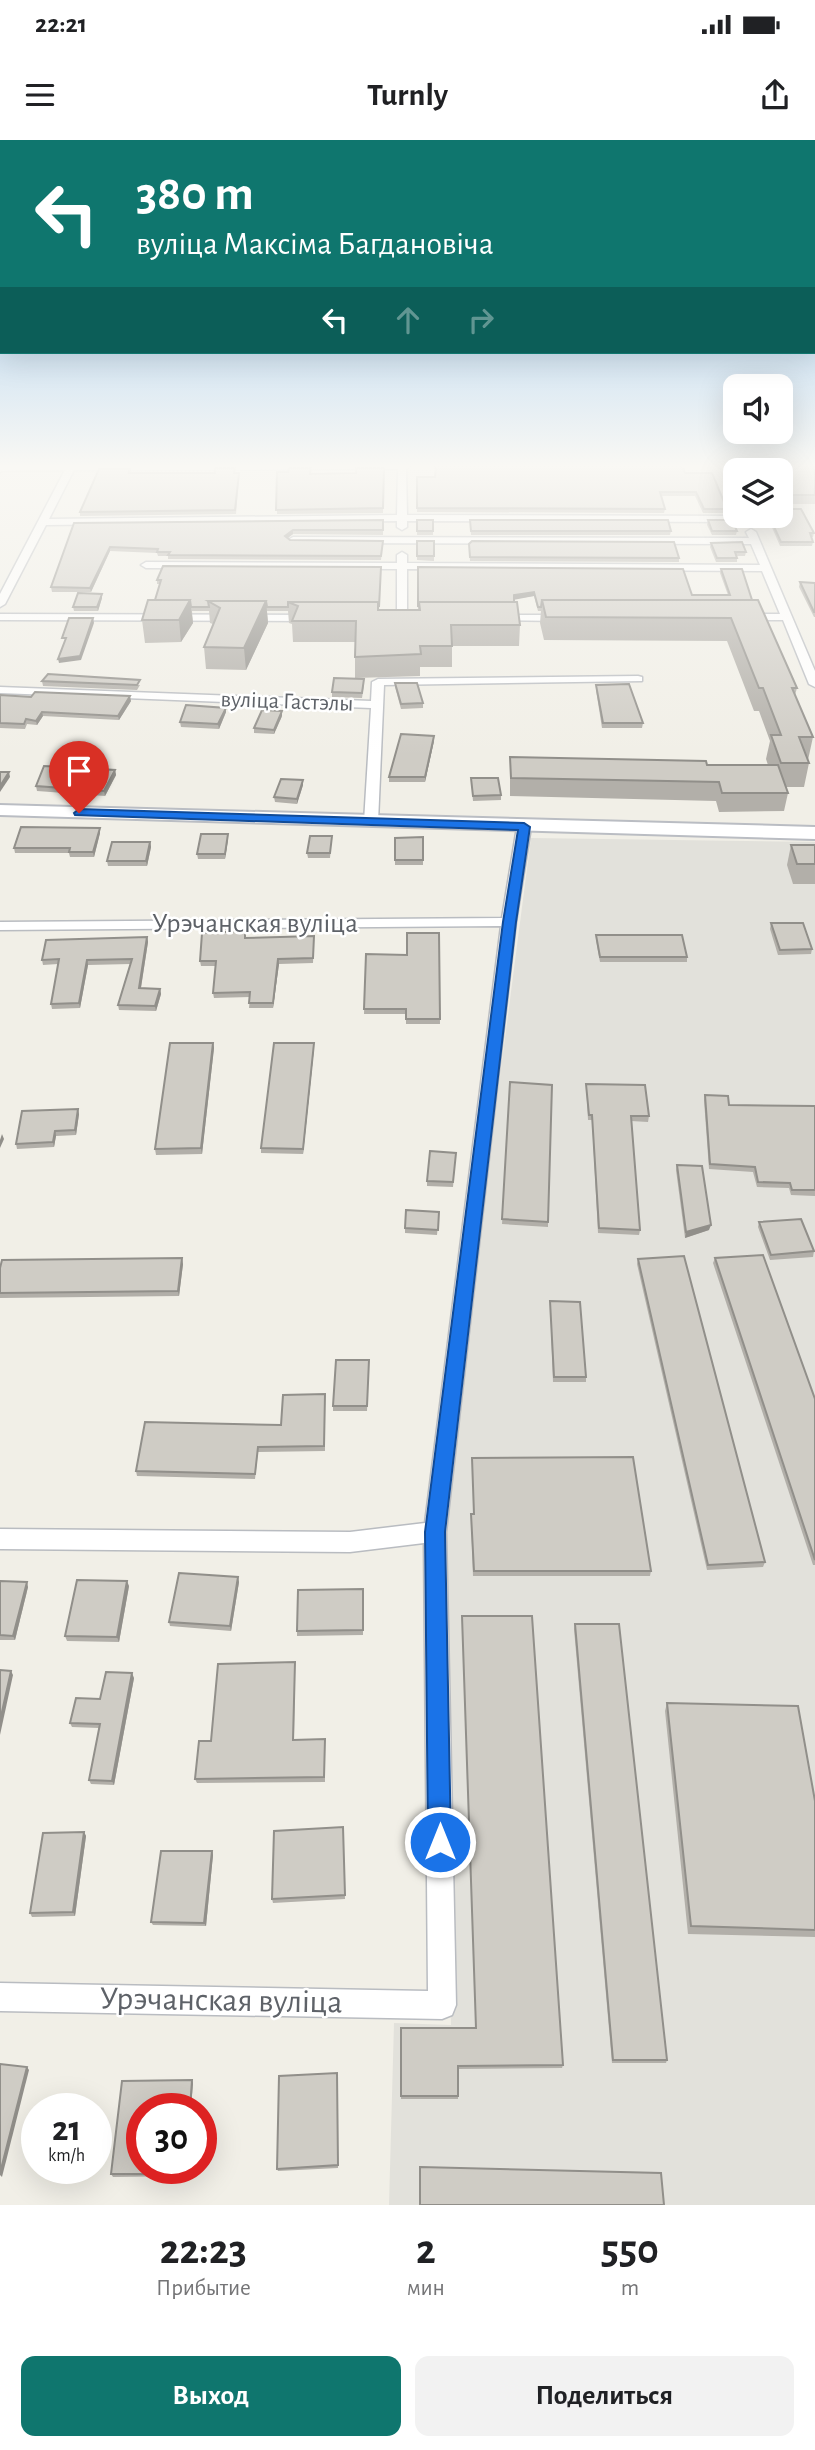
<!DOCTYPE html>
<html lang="ru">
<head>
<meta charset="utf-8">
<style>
	body { margin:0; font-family:"Alegreya Sans",sans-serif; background:#f2f2f2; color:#202124; height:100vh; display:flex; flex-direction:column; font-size:26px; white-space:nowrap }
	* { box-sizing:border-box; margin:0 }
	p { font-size:23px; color:#757577 }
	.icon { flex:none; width:38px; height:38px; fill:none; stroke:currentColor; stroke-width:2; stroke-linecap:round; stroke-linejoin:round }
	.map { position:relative; height:2065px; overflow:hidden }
	.side { display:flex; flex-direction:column; background:#fff; flex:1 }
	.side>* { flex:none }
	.hud { position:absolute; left:0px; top:0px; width:816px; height:214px; box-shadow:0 7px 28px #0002; background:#0f766e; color:#fff; overflow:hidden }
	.controls { position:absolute; left:723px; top:234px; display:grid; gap:14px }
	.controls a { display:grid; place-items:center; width:70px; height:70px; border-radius:14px; background:#fff; box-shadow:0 7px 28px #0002; font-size:35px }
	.speed { position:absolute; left:21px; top:1953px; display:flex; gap:14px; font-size:35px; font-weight:700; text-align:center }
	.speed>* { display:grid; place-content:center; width:91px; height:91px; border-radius:50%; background:#fff; box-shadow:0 7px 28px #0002; line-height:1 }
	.speed small { font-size:18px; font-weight:400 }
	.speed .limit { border:10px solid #d22; background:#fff; color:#111 }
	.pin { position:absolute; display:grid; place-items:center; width:60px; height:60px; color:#fff; margin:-72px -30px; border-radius:50% 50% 50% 0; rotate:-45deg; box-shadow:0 0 7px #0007 }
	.pin .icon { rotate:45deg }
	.me { position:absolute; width:77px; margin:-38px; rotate:0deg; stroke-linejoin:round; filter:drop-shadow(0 0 5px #0008) }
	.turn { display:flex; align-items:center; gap:24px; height:147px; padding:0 21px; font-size:32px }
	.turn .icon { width:91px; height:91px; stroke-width:2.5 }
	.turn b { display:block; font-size:49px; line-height:60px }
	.lanes { display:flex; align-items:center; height:66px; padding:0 21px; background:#0003; justify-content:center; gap:35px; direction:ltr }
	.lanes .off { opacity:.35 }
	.eta { display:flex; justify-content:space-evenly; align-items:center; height:119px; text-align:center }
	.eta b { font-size:42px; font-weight:700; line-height:49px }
	.button { display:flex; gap:14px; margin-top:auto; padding:14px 21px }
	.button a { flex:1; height:80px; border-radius:14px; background:#0f766e; color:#fff; font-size:28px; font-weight:700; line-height:80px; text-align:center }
	.button a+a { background:#f2f2f2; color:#202124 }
	.status { display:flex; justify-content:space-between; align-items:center; height:49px; padding:0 35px; background:#fff; direction:ltr }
	.status svg { height:19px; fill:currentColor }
	header { display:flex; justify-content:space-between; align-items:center; height:91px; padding:0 21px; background:#fff; font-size:32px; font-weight:700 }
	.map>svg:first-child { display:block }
	.industrial { fill:#e2e1db }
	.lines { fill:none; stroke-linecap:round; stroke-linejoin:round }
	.minor-casing { stroke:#b9bcc1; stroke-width:3 }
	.tertiary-casing { stroke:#b9bcc1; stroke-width:3 }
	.secondary-casing { stroke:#babdc3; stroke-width:4 }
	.minor { fill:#fff; fill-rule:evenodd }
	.tertiary { fill:#fff; fill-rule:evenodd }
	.secondary { fill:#fff; fill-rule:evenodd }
	.wall { fill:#b2afa9 }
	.shaded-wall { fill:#918f8a }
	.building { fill:#cfccc5; stroke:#918f8a; stroke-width:2 }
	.route { fill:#1a73e8; stroke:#114b97; stroke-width:2 }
	.labels { text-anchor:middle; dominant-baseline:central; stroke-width:5; stroke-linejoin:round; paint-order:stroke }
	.far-street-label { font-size:23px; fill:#5e6268; stroke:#fff }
	.street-label { font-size:28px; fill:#5e6268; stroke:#fff }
	.near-street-label { font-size:33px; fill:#5e6268; stroke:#fff }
</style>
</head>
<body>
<div class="status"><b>22:21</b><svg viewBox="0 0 49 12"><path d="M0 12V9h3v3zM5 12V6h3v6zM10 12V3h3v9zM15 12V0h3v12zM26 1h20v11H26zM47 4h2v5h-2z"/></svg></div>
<header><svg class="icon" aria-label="menu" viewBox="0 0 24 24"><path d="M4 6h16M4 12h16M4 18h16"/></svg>Turnly<svg class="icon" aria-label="share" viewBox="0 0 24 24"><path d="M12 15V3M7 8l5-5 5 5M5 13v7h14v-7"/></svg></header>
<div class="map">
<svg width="815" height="2065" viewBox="0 0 815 2065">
	<rect width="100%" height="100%" fill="#f1efe7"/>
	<path class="industrial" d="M531,698L815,702V2065H389L394,1883L451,1885L444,1367Z"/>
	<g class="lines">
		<g class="minor-casing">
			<g id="minor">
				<path d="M0,326H410L406,329L407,375L746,376L751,379L746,382L407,381V387L402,390L397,387V381L46,385L5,464L0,467V454L65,330L1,331ZM398,329L397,375L49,379L74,330Z"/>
				<path d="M720,326H729L735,343V357L730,354Z"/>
				<path d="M751,389L756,392L815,531V547L809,544L783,480H741L736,477L741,474H780L762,431L407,429V478L402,481L397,478V429L146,428L141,425L146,422L397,423V415L402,412L407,415V423L760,425L751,404L293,403L288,400L293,397L749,398L746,392Z"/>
				<path d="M0,474L311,475L316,478L311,481L0,480Z"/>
				<path d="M496,475H563L568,478L563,481L492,480L491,478Z"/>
				<path d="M638,536L642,537V541L384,545L378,682L371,686L364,682L371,568L0,553V547L371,561L372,542L378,539Z"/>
				<path d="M524,683L531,687L516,782L446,1392L456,1865L452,1875L442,1879L0,1871V1843L428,1851L424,1403L350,1412L0,1409V1389L350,1392L425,1383L501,786L0,790V782L502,778L517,687Z"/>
			</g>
		</g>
		<g class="tertiary-casing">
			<path id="tertiary" d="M0,326H8L0,332Z"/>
		</g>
		<g class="secondary-casing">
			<path id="secondary" d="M0,665L815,687V699L0,675Z"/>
		</g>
		<use href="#minor" class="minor"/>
		<use href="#tertiary" class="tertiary"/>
		<use href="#secondary" class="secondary"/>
	</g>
	<g class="wall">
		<path d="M765,326H815V364H782L780,361V331H767Z"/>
		<path d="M384,328L383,373L277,374V332L311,334L356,333Z"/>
		<path d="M131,333H235L239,337L236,374L80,376V372Z"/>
		<path d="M685,333L727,369V373H703L695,356H661L665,369L664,373L417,372V337Z"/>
		<path d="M767,376H780L814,393L813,397H811L813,402L812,406H780Z"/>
		<path d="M383,380V395L293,394L288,398L290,400L383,401L381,420L168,419V416H158L157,413L110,411L91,452H52L51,447L74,383Z"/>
		<rect x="417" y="380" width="16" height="15"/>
		<path d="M470,380L671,391L670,395H471Z"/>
		<path d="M708,380L737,391L736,395H712L707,385Z"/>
		<path d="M417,401H434V421L417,420Z"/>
		<path d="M711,403L746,412L745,416H737V422H716L710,407Z"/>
		<path d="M469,404L679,418V422L470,421Z"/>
		<path d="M381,427L379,470H418V427L692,455H728L720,433L721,429L752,460L797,548L795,555L813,597L808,620L809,623L804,647H786L788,653L784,671L719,672L716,661L510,656V617L707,625H768L766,619L770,601L759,571H754L727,501L544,500L540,483L541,471H538L534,456L514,459L520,485L519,506H452V527H420V536L355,538V502H293L292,484L289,483L288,471H267L268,483L246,530L206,529L204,507L213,484L210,483L209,471H192L193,483L181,502L145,503L142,480L155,460L160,444H157V440Z"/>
		<path d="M800,442L815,443V477H814L799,447Z"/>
		<path d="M102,458L98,471H74L73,467Z"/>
		<path d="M42,541L140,545L137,550L43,546Z"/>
		<path d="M395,543L423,563V568L401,569L395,547Z"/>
		<path d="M364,544L362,558L332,557V552Z"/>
		<path d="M596,545L643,583L642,588H602L596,550Z"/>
		<path d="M0,555L31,557L131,561L119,580L43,576L37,585L27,584L25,589L0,588Z"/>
		<path d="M226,568V572L219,589L181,587L180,582Z"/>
		<path d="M282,576L274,594L254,593V588Z"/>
		<path d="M434,601L425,642H389V637Z"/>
		<path d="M115,630L116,635L105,656L37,651L36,646Z"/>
		<path d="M471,638L501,655V660L473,661Z"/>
		<path d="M303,645L297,664L275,662L274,657Z"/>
		<path d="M100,693L94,717H70L69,713H15L14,708Z"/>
		<path d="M228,694V699L225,719H198L197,714Z"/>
		<path d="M332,696L330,718H308L307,713Z"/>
		<path d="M423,697V725H395V698Z"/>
		<path d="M150,702L151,707L147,726H108L107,721Z"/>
		<path d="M791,705H815V744H793L787,725Z"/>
		<path d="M771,783L812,809L811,814L778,815L770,789Z"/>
		<path d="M439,793L440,884H406V874H364L366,814L407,815Z"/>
		<path d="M596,795L687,817V822H600L596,800Z"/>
		<path d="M314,796L313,823L279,824L273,868H249L250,857L214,858L213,853L216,826H201L200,821L246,798Z"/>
		<path d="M147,797L148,802L141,848L160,849L161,854L156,871L119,870L118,865L130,824L88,825L80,868L52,869L51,864L58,824L43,825L42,820Z"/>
		<path d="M213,903L214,908L202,1014L156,1015L155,1009Z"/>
		<path d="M314,908L303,1014L261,1013V1008Z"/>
		<path d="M510,942L548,1082V1087L502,1084Z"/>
		<path d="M586,944L649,976L648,982L631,981L640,1090L639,1095L598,1093L592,980H588Z"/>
		<path d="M705,955L729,965L815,966V1056L791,1055L789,1048L757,1047L753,1032L709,1029L704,960Z"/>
		<path d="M79,974L76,995L56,996L54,1007L17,1009L16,1004Z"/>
		<path d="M456,1013L453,1047L427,1046V1041Z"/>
		<path d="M677,1025L709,1090L685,1098L676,1030Z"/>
		<path d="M439,1072L437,1095L405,1093V1088Z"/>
		<path d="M759,1082L814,1111L813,1117L770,1120L758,1087Z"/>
		<path d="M715,1118L815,1259V1425H813L713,1123Z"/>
		<path d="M638,1119L765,1422L763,1427L707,1430L637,1124Z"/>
		<path d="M183,1124L179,1156L0,1158V1128Z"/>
		<path d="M550,1161L586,1237V1242H553Z"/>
		<path d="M369,1220L367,1271H333V1266Z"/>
		<path d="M325,1259V1311L258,1312L255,1339L137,1336L136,1331L281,1285Z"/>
		<path d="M471,1379L651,1431L650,1436H473Z"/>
		<path d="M0,1441L28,1447L15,1500H0Z"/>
		<path d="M239,1442L231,1491L170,1486L169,1482Z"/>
		<path d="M129,1446L119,1502L67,1501L65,1496Z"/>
		<path d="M363,1449V1495L297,1496V1491Z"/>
		<path d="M575,1484L667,1920L666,1923H612L574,1489Z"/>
		<path d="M295,1522L294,1600L325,1599V1642L197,1643L195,1639L211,1601Z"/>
		<path d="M134,1538L114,1645L91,1644L89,1640L99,1588L72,1587L70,1583L100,1559Z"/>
		<path d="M667,1563L815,1661V1797L688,1794L665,1571Z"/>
		<path d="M343,1687L345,1759L273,1763L272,1759Z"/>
		<path d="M84,1692L86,1696L75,1776L32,1777L30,1773Z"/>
		<path d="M212,1711L213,1715L206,1786L153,1785L151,1782Z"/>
		<path d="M401,1888L563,1925L562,1928L458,1929V1959H401Z"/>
		<path d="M337,1933L338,2028L278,2031L277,2029Z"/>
		<path d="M193,1943L142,2028H187L186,2036L113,2037L111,2034Z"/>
	</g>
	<g class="shaded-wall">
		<path d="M293,390V394L285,400V396Z"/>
		<path d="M110,407V411L91,452L90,448Z"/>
		<path d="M534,452V456L513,460L514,455Z"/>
		<path d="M102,454V458L98,471L97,467Z"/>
		<path d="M190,460L193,483L181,502L179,480Z"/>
		<path d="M266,461L268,483L246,530L244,508Z"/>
		<path d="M93,478L94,483L81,520L59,523L58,519Z"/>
		<path d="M130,556L131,561L119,580L118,576Z"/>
		<path d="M226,568V572L219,589L218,584Z"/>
		<path d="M282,571V576L274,594V590Z"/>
		<path d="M42,572L43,576L37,585L36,581Z"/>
		<path d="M434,596V601L425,642V637Z"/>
		<path d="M115,630L116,635L105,656L104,651Z"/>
		<path d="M9,632L10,637L0,652V646Z"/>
		<path d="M303,640V645L297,664V659Z"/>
		<path d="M100,688V693L94,717L93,712Z"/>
		<path d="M228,694V699L225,719V714Z"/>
		<path d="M150,702L151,707L147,726L146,721Z"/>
		<path d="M147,797L148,802L140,853L139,848Z"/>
		<path d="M278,819L279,824L273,868V863Z"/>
		<path d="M87,820L88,825L80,868L79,863Z"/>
		<path d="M160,849L161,854L156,871L155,866Z"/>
		<path d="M213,903L214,908L202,1014L201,1008Z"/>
		<path d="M314,903V908L303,1014V1009Z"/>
		<path d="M78,969L79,974L76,995L75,990Z"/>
		<path d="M55,991L56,996L54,1007L53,1002Z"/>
		<path d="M2,994L4,999L0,1008V1000Z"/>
		<path d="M711,1085L709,1090L685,1098L686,1092Z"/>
		<path d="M182,1118L183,1124L179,1156L178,1151Z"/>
		<path d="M238,1437L239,1442L231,1491L230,1486Z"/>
		<path d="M127,1441L129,1446L119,1502L117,1497Z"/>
		<path d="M27,1442L28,1447L15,1500L13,1496Z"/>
		<path d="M11,1531L13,1535L0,1595V1581Z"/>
		<path d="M132,1533L134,1538L114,1645L112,1641Z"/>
		<path d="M84,1692L86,1696L75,1776L73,1772Z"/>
		<path d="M212,1711L213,1715L206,1786L204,1783Z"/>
		<path d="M27,1927L29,1930L2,2037L0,2035V2033Z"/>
		<path d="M192,1940L193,1943L191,1969H190Z"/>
	</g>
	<g class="building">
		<path d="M436,326H682L685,333H712L727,369H704L696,352H660L665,369L417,368V337H435Z"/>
		<path d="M771,326H815V355H783L780,349V331H773Z"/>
		<path d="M215,328H235L234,333H239L235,370L80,372L99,329H130L129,333H215Z"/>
		<path d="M289,328H311L310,334L356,333V328H384L383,368L276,370L277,332H288Z"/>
		<path d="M780,369H801L814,393H810L813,402H781L769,376H780Z"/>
		<path d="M383,380V390H293L285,396L290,400L383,401L381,416L168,415L170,412H157L158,409L110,407L90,448L51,447L74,383Z"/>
		<rect x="417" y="380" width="16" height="11"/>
		<path d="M470,380H668L671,391H471Z"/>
		<path d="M708,380H732L737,391H712Z"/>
		<rect x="417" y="401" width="17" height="15"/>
		<path d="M472,401L674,402L679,418L470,417L469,404Z"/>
		<path d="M742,402L746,412H735L737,418H717L711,403Z"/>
		<path d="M163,426L381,427L379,467L378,462H288V467H267L266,461H208L209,467H191L190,460H155L161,440H157Z"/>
		<path d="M418,427L683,429L692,455H730L721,429H742L752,460H542L541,467H538L534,452L514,455V462H419L418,467Z"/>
		<path d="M800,442L815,443V472H814Z"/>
		<path d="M78,453L102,454L97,467H73Z"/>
		<path d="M148,460H190L179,480H142Z"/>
		<path d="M542,460H758L797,548H792L813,597H799L809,623H781L771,595H781L763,548H759L731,478L546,477Z"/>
		<path d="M208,461H266L244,508L204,507L220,468Z"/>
		<path d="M288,462H378V470H420L419,462H517L520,485H451L452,506H420L421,514L355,517L356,481H292L298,466Z"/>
		<path d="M69,478H93L80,516L58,519L66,498H62Z"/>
		<path d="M48,534L140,540L137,545L42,541Z"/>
		<path d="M334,538L364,539L362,553L332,552Z"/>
		<path d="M395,543H417L423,563L401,564Z"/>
		<path d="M629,544L643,583H603L596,545Z"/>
		<path d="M35,552L130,556L118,576L42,572L36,581L26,579L24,584L0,583V555L31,557Z"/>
		<path d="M186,565L226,568L218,584L180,582Z"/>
		<path d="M262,570L282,571L274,590L254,588Z"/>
		<path d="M401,594L434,596L425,637H389Z"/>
		<path d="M510,617L706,621L707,625H778L788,653H722L719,642L511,638Z"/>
		<path d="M44,626L115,630L104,651L36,646Z"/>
		<path d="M0,632H9L0,646Z"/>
		<path d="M471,638H498L501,655L473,656Z"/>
		<path d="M281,639L303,640L297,659L274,657Z"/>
		<path d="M21,687L100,688L93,712H69L70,708H14Z"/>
		<path d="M201,694H228L225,714H197Z"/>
		<path d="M310,696H332L330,713H307Z"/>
		<path d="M423,697V720H395V698Z"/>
		<path d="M112,702H150L146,721H107Z"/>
		<path d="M791,705H815V724H797Z"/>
		<path d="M771,783H803L812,809L780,810Z"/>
		<path d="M245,791V798L314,796L313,818L278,819L273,863H249L250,852L213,853L216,821H200L202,793Z"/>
		<path d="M407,793H439L440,879H406V869H364L366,814L407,815Z"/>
		<path d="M596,795H682L687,817H600Z"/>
		<path d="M147,797L139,848L160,849L155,866L118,865L132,819L87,820L79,863L51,864L59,819L42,820L46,800Z"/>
		<path d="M170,903H213L201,1008L155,1009Z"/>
		<path d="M274,903H314L303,1009L261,1008Z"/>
		<path d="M510,942L552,945L548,1082L502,1079Z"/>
		<path d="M586,944L645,945L649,976H631L640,1090L599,1088L592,975H589Z"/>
		<path d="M705,955L728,956L729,965L815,966V1050H792L790,1043L758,1042L755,1027L710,1024Z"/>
		<path d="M78,969L75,990L55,991L53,1002L16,1004L22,971Z"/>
		<path d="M430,1011L456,1013L453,1042L427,1041Z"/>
		<path d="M677,1025L702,1026L711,1085L686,1092Z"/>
		<path d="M406,1070L439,1072L438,1090L405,1088Z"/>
		<path d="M801,1079L814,1111L771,1115L759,1082Z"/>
		<path d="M763,1115L815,1259V1420L715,1118Z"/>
		<path d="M684,1116L765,1422L708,1425L638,1119Z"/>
		<path d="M182,1118L178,1151L0,1153V1128L2,1120Z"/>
		<path d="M550,1161L580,1162L586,1237H554Z"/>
		<path d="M336,1220H369L367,1266H333Z"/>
		<path d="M325,1254L324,1306L258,1307L255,1334L136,1331L145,1282L281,1285L283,1255Z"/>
		<path d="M633,1317L651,1431H474L471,1374H474L472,1318Z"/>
		<path d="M179,1433L238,1437L230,1486L169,1482Z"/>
		<path d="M77,1440L127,1441L117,1497L65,1496Z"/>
		<path d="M0,1441L27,1442L13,1496L0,1495Z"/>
		<path d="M363,1449V1490L297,1491L298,1450Z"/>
		<path d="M462,1476H532L563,1925L458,1926V1956H401V1888H476Z"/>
		<path d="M575,1484H619L667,1920H613Z"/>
		<path d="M295,1522L293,1600L325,1599L324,1637L195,1639L199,1601H211L218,1524Z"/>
		<path d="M0,1530L11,1531L0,1581Z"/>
		<path d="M106,1532L132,1533L112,1641L89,1640L100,1584L70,1583L76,1558L100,1559Z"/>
		<path d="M667,1563L798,1566L815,1661V1790L691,1786Z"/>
		<path d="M343,1687L345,1755L272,1759L274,1691Z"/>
		<path d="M84,1692L73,1772L30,1773L43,1693Z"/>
		<path d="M161,1711H212L204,1783L151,1782Z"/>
		<path d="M0,1924L27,1927L0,2033Z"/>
		<path d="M337,1933L338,2025L277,2029L279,1936Z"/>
		<path d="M192,1940L190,1969H142V2028H185V2034H111L122,1941Z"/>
		<path d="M420,2027L661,2033L664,2065H420Z"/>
	</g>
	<linearGradient id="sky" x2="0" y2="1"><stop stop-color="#8fc3f1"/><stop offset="0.53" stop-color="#f9f8f4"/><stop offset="1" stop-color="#f9f8f4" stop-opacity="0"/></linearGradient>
	<rect width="815" height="615" fill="url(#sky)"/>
	<path class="route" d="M79,669L524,683L530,687L516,782L445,1392L451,1702L448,1711L440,1714L431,1711L428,1702L425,1392L503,782L518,690L75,675L74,673Z"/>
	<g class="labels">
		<g class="far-street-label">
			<text transform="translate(287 562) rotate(2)">вуліца Гастэлы</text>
		</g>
		<g class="street-label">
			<text x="255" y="784">Урэчанская вуліца</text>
		</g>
		<g class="near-street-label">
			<text transform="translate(221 1861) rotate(1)">Урэчанская вуліца</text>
		</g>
	</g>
</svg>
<div class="controls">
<a><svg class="icon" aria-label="sound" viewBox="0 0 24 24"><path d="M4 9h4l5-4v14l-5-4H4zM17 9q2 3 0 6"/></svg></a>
<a><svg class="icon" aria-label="layers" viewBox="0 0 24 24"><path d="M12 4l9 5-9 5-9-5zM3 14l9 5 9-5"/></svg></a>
</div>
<div class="speed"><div>21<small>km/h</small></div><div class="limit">30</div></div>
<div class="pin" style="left:79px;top:673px;background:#d93025"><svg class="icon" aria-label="arrive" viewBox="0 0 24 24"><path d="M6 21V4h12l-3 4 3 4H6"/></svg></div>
<svg class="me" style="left:440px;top:1702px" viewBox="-20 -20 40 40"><circle r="17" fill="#1a73e8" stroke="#fff" stroke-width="3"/><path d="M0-11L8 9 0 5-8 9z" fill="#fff"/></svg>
<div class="hud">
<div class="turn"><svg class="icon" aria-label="left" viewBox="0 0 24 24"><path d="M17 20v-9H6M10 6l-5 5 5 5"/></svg><div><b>380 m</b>вуліца Максіма Багдановіча</div></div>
<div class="lanes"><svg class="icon" aria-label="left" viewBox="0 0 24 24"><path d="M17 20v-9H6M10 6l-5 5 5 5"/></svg><svg class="icon off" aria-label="ahead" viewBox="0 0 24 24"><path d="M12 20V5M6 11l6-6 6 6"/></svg><svg class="icon off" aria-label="right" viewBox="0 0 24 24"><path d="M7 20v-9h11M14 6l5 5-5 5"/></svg></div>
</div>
</div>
<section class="side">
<div class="eta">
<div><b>22:23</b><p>Прибытие</p></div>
<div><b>2</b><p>мин</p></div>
<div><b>550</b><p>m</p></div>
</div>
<div class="button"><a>Выход</a><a>Поделиться</a></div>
</section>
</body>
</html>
